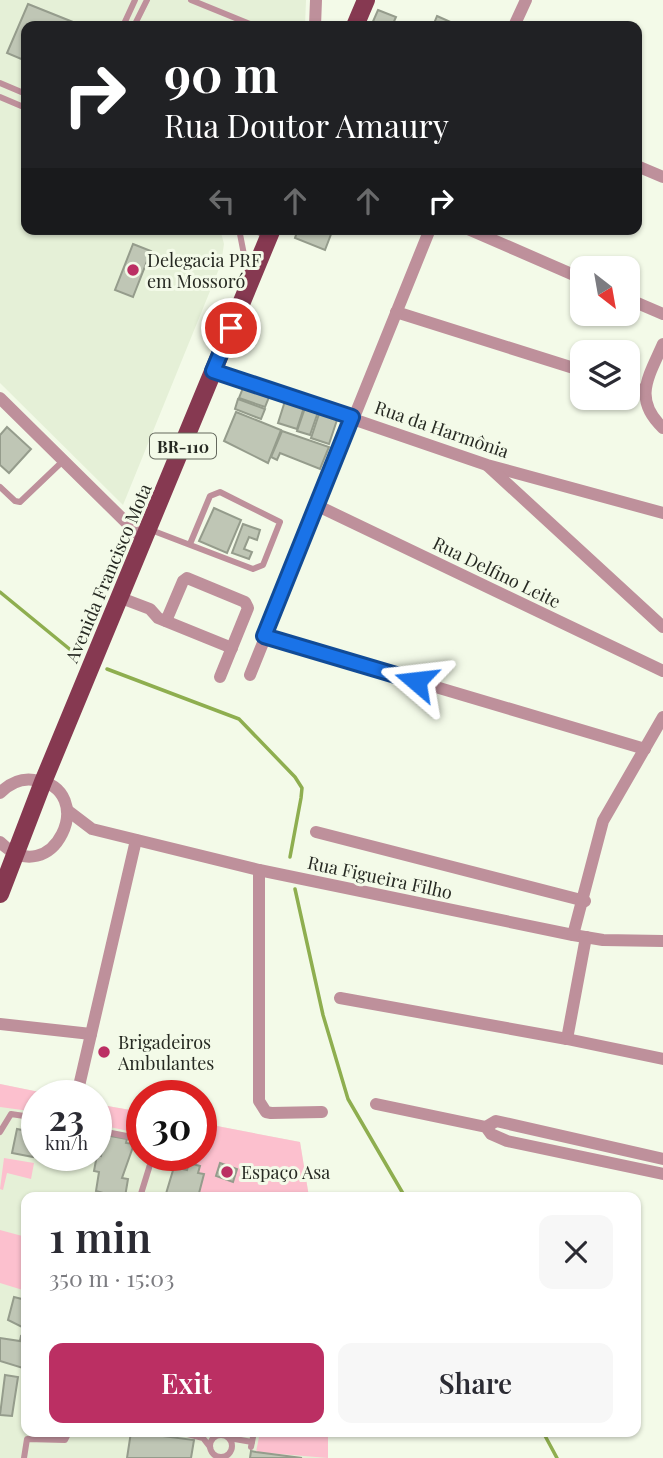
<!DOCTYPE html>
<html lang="en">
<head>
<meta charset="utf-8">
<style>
	body { margin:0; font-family:"Playfair Display",serif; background:#f7f7f7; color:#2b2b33; height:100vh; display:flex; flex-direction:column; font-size:26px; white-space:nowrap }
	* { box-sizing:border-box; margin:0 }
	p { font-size:23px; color:#7c7c81 }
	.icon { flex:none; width:38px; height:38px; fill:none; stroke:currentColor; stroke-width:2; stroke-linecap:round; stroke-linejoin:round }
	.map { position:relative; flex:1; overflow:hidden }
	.side { position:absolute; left:21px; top:1192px; width:620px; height:245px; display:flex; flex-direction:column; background:#fff; border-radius:14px; box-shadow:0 2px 5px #0004 }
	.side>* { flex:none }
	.top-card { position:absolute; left:21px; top:21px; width:621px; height:214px; border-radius:14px; box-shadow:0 2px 5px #0004; background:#202124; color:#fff; overflow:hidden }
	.needle { width:46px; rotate:149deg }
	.fabs { position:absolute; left:570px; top:256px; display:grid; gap:14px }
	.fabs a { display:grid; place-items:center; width:70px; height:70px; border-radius:14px; background:#fff; box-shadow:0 2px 5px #0004; font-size:35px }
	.speed { position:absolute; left:21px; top:1080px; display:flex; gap:14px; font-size:35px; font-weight:700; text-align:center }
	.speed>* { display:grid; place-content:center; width:91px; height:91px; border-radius:50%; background:#fff; box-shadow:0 2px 5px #0004; line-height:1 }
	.speed small { font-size:18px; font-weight:400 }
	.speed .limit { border:10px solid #d22; background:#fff; color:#111 }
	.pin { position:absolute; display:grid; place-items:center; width:60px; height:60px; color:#fff; margin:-30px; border:4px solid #fff; border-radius:50%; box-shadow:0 2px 7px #0007 }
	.me { position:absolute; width:77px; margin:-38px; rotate:287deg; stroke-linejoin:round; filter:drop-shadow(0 0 5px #0008) }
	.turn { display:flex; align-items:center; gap:24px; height:147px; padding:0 28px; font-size:32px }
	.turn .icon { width:91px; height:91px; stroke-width:2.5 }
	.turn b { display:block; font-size:49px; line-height:60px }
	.lanes { display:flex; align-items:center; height:66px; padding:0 28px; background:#0003; justify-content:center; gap:35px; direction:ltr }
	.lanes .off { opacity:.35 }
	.round { display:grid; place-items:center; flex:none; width:74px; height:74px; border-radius:14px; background:#f7f7f7 }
	.overview { display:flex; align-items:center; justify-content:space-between; height:119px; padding:0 28px }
	h1 { font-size:42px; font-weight:600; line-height:52px }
	.primary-button { display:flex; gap:14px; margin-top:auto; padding:14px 28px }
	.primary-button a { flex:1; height:80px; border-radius:14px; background:#bb2f63; color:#fff; font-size:28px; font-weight:600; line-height:80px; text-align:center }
	.primary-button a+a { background:#f7f7f7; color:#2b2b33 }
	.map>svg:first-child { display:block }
	.built { fill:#e5f0d7 }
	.green { fill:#fcc0ce }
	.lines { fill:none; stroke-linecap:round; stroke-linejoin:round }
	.stream { stroke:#8eae4f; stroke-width:3.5 }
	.building { fill:#bfc6b5; stroke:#959c8c; stroke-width:2 }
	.lane { stroke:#be909b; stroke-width:6 }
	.street { stroke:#be909b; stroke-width:12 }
	.primary { stroke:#863951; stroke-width:18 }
	.route-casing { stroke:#114b97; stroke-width:18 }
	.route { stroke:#1a73e8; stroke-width:12 }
	.poi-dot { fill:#bb2f63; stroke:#f3fae8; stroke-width:2.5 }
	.labels { text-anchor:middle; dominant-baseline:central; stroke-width:6; stroke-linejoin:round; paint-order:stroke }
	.shield { fill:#f3fae8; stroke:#64685d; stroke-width:2 }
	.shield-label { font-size:16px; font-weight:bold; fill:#262922 }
	.poi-label { font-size:18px; fill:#262922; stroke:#f3fae8; text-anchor:start }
	.street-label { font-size:18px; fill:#262922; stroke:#f3fae8 }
</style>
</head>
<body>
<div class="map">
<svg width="663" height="1458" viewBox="0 0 663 1458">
	<rect width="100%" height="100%" fill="#f3fae8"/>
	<g class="built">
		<path d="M0,0H306L305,26H26V229H220L224,244L221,264L123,505L0,383Z"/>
		<path d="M0,1084L54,1095L37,1096V1155H96V1104L142,1112V1155H201V1123L300,1142L309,1197H26V1432H328V1458H0Z"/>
	</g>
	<g class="green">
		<path d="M0,1084L54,1095L37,1096V1112L0,1107Z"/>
		<path d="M96,1104L142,1112V1134L96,1124Z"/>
		<path d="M201,1123L216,1125V1130L217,1126L300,1142L309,1197H198L203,1174L198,1173L200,1166L189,1163L187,1170L163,1164L166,1155H201Z"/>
		<path d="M4,1158L34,1163L31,1179L7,1173L3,1190L0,1189Z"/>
		<path d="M0,1230L26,1237V1291L0,1283Z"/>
		<path d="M260,1432H328V1458L256,1452Z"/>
	</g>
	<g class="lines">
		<g class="stream">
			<path d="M0,592L78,656"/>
			<path d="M107,669L239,719L295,777L302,788L301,798L290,857"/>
			<path d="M295,889L323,1015L348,1099L405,1197"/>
			<path d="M543,1432L557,1458"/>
		</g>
	</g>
	<g class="building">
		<path d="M28,4L83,26H26V61L7,53Z"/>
		<path d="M378,10L396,17L392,26H371Z"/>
		<path d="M437,16L455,24L454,26H433Z"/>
		<path d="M298,229H333L325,250L295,238Z"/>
		<path d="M133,244L151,251L133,297L115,290Z"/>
		<path d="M243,388L269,397L265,407L239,398Z"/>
		<path d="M238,399L265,409L261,419L235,409Z"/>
		<path d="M285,401L304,407L297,429L278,423Z"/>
		<path d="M305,408L318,412L310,435L297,431Z"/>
		<path d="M320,411L338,417L329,444L311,438Z"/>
		<path d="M236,412L281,430L268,463L224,441Z"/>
		<path d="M7,427L31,449L9,473L0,465V435Z"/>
		<path d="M282,431L329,447L320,469L280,453L277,460L271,457Z"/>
		<path d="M214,508L241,520L227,553L199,541Z"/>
		<path d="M243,524L260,530L257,540L249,537L244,549L252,552L249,559L232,553Z"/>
		<path d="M33,1127H37V1150L34,1149L33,1157L12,1153L17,1129L32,1132Z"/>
		<path d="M105,1135L127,1139L126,1143L134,1144L122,1178L128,1179L125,1197H102L103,1193L96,1191L99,1172L94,1171L97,1155L101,1156Z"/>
		<path d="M49,1155H68L66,1163L48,1160Z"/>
		<path d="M189,1163L200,1166L198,1173L204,1174L198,1197H165L174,1167L187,1170Z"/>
		<path d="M220,1163L237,1169L233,1182L216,1176Z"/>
		<path d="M14,1297L26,1300L24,1328L8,1320Z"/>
		<path d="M21,1336L26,1337V1369L0,1361V1338L20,1341Z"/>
		<path d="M5,1375L18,1377L12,1416L0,1415Z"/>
		<path d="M131,1432H163L162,1436L194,1440L191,1458H127Z"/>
		<path d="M251,1451L256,1452L302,1458H250Z"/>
	</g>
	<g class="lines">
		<g class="lane">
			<path d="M191,0L255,26"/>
			<path d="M123,26L135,0"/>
			<path d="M134,26L147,0"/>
			<path d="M0,83L26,94"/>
			<path d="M0,97L26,108"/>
			<path d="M239,229L248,275"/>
			<path d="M251,229L267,236"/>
			<path d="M0,487L15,501L20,502L64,460"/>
			<path d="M151,530L253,569L263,565L280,522L220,492L210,496L190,544"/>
			<path d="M96,1130L142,1139"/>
			<path d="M0,1132L11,1114L37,1118"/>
			<path d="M140,1197L153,1155"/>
			<path d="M180,1432L203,1438L210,1447"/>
			<circle cx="221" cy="1446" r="11"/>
			<path d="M229,1438L252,1442"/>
			<path d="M251,1447L254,1432"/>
			<path d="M24,1458L27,1439L65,1440L69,1432"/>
		</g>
		<g class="street">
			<path d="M315,26L316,0"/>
			<path d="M514,26L526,0"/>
			<path d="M637,166L663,177"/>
			<path d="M468,229L583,279"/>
			<path d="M628,299L663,314"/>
			<path d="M396,312L583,371"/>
			<path d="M663,344C649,376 632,399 663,428"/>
			<path d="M213,371L487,465L663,513"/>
			<path d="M628,386L644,391"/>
			<path d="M0,398L145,541"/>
			<path d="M488,466L663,627"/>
			<path d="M316,505L663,671"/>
			<path d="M121,598L150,609L158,618L232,648"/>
			<path d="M166,621L183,581L187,578L245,602L248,608L220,677"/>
			<path d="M264,636L645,749"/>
			<path d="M250,675L430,229"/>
			<path d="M0,793C9,784 21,778 34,780C102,788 52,895 0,842"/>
			<path d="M67,810L92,829L259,870L573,935L603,940L663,941"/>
			<path d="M316,832L585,901"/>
			<path d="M259,870V1101L266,1112L271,1113L322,1112"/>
			<path d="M573,935L603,821L663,717"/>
			<path d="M340,998L567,1039L663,1059"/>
			<path d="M0,1024L91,1034"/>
			<path d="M567,1039L586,937"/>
			<path d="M79,1086L136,840"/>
			<path d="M376,1104L486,1127L491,1134L507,1141L663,1174"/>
			<path d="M486,1127L496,1121L663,1159"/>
		</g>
		<g class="primary">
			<path d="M355,26L366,0"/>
			<path d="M0,894L43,782L272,229"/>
		</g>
	</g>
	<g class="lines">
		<g class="route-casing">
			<path id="route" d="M231,328L213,371L352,417L264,636L416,681"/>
		</g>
		<use href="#route" class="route"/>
	</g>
	<g class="poi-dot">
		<circle cx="133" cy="270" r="7"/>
		<circle cx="104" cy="1052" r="7"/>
		<circle cx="227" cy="1172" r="7"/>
	</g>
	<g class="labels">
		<rect class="shield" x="150" y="433.5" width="66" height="25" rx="5"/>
		<g class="shield-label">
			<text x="183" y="446">BR-110</text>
		</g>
		<g class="poi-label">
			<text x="147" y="260">Delegacia PRF<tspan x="147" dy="21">em Mossoró</tspan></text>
			<text x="118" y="1042">Brigadeiros<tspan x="118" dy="21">Ambulantes</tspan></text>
			<text x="241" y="1172">Espaço Asa</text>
		</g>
		<g class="street-label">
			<text transform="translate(442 429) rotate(19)">Rua da Harmônia</text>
			<text transform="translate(497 572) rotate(26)">Rua Delfino Leite</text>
			<text transform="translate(108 573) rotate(-67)">Avenida Francisco Mota</text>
			<text transform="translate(380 877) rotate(12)">Rua Figueira Filho</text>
		</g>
	</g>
</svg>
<div class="fabs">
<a><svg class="needle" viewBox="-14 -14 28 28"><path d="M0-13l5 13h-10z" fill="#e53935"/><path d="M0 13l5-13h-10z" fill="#7c7c81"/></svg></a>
<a><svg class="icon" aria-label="layers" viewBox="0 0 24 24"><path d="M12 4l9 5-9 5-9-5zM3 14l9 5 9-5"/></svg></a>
</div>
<div class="speed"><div>23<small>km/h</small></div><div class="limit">30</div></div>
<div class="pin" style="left:231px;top:328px;background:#d93025"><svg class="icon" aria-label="arrive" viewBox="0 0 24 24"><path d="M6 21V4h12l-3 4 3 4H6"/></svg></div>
<svg class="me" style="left:416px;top:681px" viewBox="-20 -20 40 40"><path d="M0-17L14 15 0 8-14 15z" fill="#1a73e8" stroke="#fff" stroke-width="4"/></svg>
<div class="top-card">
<div class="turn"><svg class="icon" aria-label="right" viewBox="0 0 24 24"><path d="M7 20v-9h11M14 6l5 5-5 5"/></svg><div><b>90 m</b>Rua Doutor Amaury</div></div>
<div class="lanes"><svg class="icon off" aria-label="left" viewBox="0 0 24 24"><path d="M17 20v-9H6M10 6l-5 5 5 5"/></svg><svg class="icon off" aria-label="ahead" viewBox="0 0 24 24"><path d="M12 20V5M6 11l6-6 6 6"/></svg><svg class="icon off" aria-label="ahead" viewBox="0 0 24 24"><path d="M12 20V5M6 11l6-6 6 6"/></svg><svg class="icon" aria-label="right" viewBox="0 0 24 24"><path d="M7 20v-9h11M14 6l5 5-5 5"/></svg></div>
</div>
<section class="side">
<div class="overview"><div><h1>1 min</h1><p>350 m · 15:03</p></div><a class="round"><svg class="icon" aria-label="close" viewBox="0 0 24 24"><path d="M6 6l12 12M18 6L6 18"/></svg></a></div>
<div class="primary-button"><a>Exit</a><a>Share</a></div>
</section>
</div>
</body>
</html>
